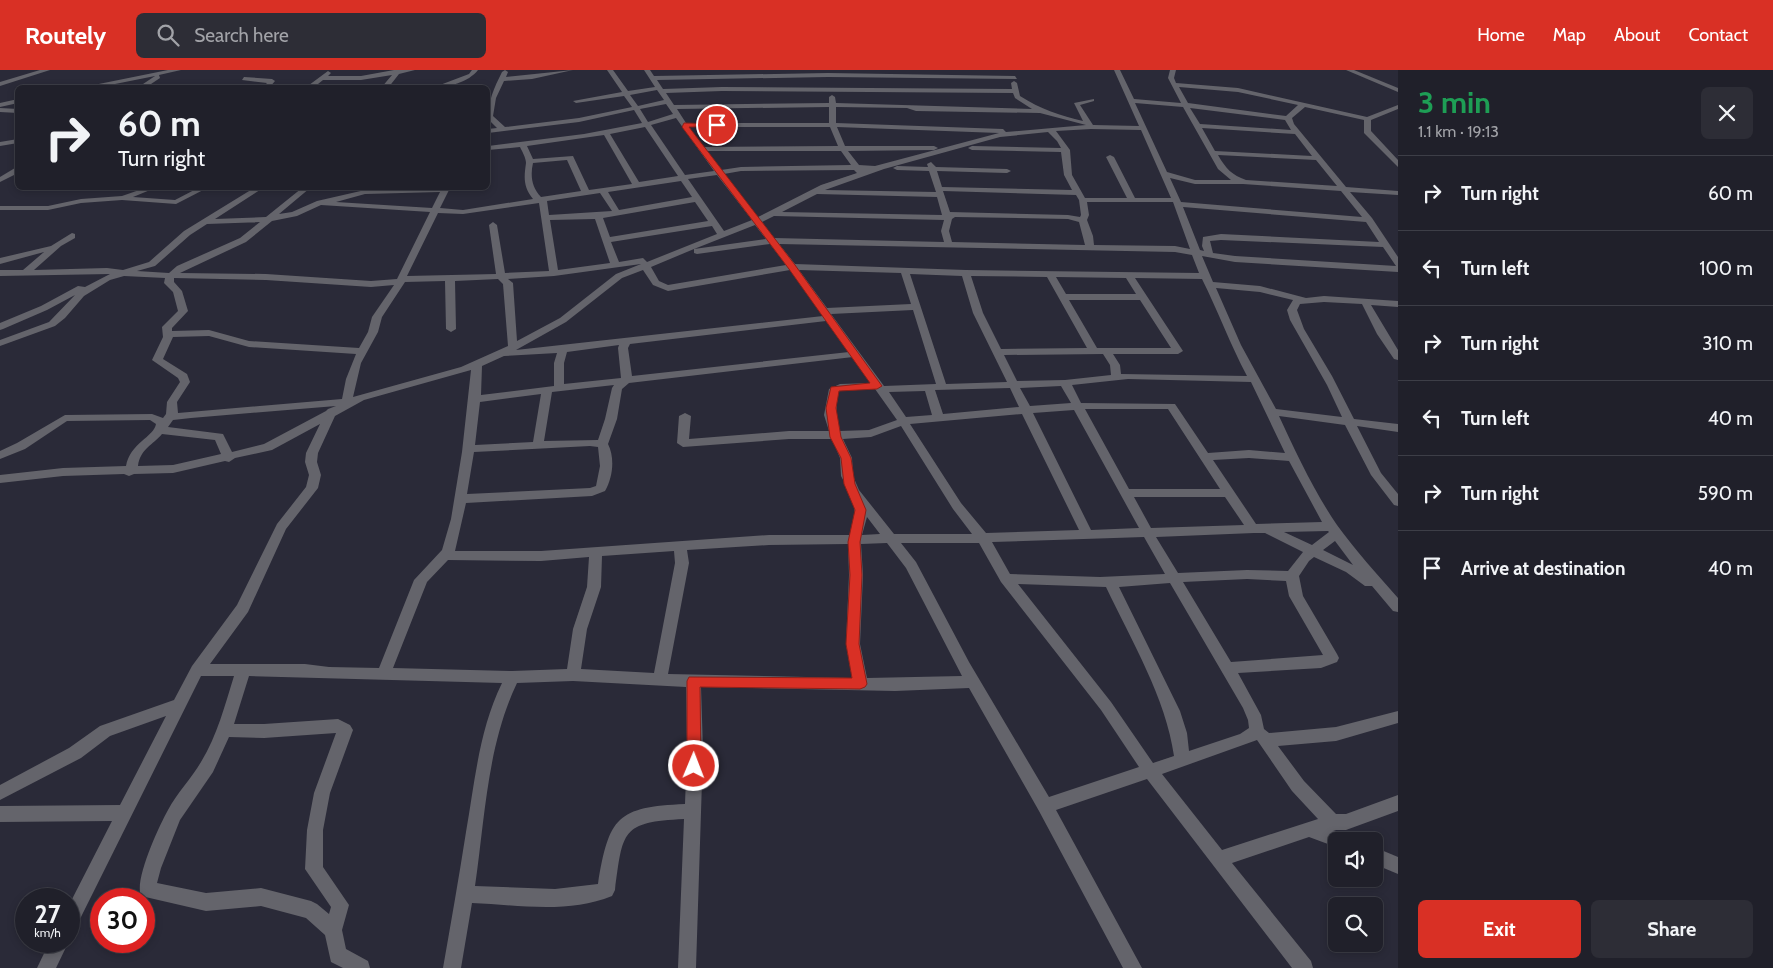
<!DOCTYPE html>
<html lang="en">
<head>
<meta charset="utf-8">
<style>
	body { margin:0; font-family:Cabin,sans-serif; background:#2d2d36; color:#f1f3f6; height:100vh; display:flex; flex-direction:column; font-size:19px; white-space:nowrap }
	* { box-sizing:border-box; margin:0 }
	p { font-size:16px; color:#a2a3a8 }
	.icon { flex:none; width:28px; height:28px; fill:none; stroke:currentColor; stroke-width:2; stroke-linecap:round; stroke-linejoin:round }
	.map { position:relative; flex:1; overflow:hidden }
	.sheet { display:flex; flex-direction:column; background:#20202a; width:375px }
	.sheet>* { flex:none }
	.hud { position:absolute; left:15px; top:15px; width:475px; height:105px; border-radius:8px; box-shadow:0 2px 8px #0003,0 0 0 1px #3d3e47; background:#20202a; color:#f1f3f6; overflow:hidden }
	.tools { position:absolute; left:1328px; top:762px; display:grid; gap:10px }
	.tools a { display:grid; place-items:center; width:55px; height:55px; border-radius:8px; background:#20202a; box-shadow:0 2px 8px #0003,0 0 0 1px #3d3e47; font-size:25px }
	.speed { position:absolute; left:15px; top:818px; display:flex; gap:10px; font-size:25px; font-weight:700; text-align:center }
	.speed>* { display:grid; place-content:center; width:65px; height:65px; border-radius:50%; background:#20202a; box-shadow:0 2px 8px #0003,0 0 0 1px #3d3e47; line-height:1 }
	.speed small { font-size:12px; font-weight:400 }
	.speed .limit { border:8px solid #d22; background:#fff; color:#111 }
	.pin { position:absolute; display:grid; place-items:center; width:42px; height:42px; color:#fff; margin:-21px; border:2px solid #fff; border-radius:50%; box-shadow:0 1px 5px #0007 }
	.me { position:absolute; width:55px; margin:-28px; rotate:1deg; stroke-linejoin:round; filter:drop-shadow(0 0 4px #0008) }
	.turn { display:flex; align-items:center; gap:18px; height:105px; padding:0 20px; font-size:22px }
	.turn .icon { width:65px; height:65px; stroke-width:2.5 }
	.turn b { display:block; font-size:35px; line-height:42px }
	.round { display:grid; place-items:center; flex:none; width:52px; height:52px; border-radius:8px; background:#2d2d36 }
	.headline { display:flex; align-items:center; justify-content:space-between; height:85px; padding:0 20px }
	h1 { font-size:30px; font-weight:700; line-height:38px; color:#1e9e55 }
	.primary-button { display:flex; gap:10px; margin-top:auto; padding:10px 20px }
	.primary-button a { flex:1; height:58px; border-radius:8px; background:#d93025; color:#fff; font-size:20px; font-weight:700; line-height:58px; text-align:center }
	.primary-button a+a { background:#2d2d36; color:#f1f3f6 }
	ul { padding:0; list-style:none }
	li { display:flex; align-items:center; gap:15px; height:75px; padding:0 20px; border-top:1px solid #3d3e47 }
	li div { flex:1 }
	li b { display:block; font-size:19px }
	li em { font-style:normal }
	header { display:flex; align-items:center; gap:30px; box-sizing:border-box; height:70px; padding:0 25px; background:#d93025; color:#fff }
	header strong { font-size:24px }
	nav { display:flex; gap:28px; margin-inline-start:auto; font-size:18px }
	.search { width:350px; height:45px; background:#2d2d36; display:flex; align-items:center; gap:12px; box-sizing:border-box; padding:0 18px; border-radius:8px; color:#a2a3a8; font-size:19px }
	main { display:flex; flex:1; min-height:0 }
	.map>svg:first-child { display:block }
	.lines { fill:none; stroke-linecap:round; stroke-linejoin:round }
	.minor { fill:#64646b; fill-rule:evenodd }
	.route { fill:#d93025; stroke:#8d1f18 }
</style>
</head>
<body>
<header>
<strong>Routely</strong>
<div class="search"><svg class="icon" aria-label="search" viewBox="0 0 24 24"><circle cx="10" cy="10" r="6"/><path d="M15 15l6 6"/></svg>Search here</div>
<nav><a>Home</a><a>Map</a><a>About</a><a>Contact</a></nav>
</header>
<main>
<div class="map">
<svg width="1398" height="898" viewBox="0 0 1398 898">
	<rect width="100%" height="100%" fill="#2a2a38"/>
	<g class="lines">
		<g class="minor">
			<path d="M40,0H50L0,16V12Z"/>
			<path d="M168,0H181L159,5L160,8L145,18H137L155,6L95,18H79Z"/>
			<path d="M394,0H415L399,4L388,18H381L392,5L361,10H323L313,18H305L328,1L331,3L328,6H361Z"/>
			<path d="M472,0H478C469,12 447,18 432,18L469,4Z"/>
			<path d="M505,0L508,2L506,7L573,0L532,9L504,11L496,28L493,46L505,57L579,48L632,37L624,26L576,33L573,31L622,22L607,0H613L628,21L655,17L644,0H650L654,6L828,3L1015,6L1017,9L828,7L657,10L663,19L722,17L1012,19L1011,13L1014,11L1017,13L1020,26C1040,39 1061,46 1083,51L1074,33L1094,29V31L1080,35L1093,55L1139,56L1114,0H1120L1134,29L1181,33L1168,8L1170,0H1176L1174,8L1176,13L1238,18L1367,47L1398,35V39L1371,50V61L1398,90V97L1364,63V50L1305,37L1292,48L1294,54L1346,117L1398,121V125L1350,122L1372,148L1398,187V202L1235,192L1202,186L1213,212L1260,216L1306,228L1324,226L1398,231V237L1371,235L1398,280V290L1394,289L1377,264L1362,234L1324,232L1300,234L1297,240L1304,259L1332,306L1354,349L1398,354V362L1357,356L1381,403L1398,424V436L1394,435L1371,405L1345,355L1279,346C1295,381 1315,423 1337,455C1355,480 1377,504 1398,528V542L1393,541L1372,516H1365L1346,502L1314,487L1309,491L1299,506L1303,526L1337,584L1339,588L1337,592L1321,598L1238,603L1261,645L1264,659L1269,663L1336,657L1398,641V653L1336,671L1278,676L1304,711L1336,744H1346L1398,725V741L1346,760H1333L1349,765L1352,771H1336V777L1309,767L1232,793L1311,891L1313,898H1292L1147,709L1056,740L1142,898H1123L1039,741L969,618L895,621L701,617L703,680L696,898H678L684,749C621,752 623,761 615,820L612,826C568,844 518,835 472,833L461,898H443C451,852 459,807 466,762C475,711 479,660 502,613L249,606L234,654H264L338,649L350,655L353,660L330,723L323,760V797L349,835L342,860L346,879L368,891L370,898H343L331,892L325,865L306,848L261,836L206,841L141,826C134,810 159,756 168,740C177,723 191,709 201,692C217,666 225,635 234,606H201L75,859L69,862V835L112,751L0,752V736L120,735L166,646L110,666L81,688L0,730V715L69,678L100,656L174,630L192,596L237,535L277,454L306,417L309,405L305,392L306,383L320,354L272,380L235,388L229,392L225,391L173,403L134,404L129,406L124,404L63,406L0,413V405L63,398L126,396C130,373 154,367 156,354L150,350L67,351L25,379L0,389V381L17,373L65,345L152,344L163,348L166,344L167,332L180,312L178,308L152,290L163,267L162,257L178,241L173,222L164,213L165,208L124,206L110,210L84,226L65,248L55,256L0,276V270L49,252L75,225L47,240L3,259L0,260V253L41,236L78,216L85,217L110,204L0,206V200H23L44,182L0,194V188L51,176L72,163L75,164V168L61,176L34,200L107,198L123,200L149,192L184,161L254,118H263L215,149L266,147L302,118H310L279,144L292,142L317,131L365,120L450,118L440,138L463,140L533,129C523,117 524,107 526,93C526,88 522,81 520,77L488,80V76L584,64L642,53L634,40L579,52L488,63V59L497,58L488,49C488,31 494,18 502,2ZM1179,17L1238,22L1298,35L1286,46L1188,33ZM657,20L664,30L638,36L630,25ZM722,21L1013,23L1015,28L1032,39L836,33L835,27L832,25L829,27V33L674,35L666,23ZM1135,33L1183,37L1218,99L1231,110H1195L1167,102ZM666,34L673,44L648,52L640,39ZM829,37V53H686L677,39ZM836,37L907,38L916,41L1040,43L1086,55L1006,62L1003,59L836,53ZM1190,38L1285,50L1291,60L1200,54ZM676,48L714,101L685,105L651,55ZM645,57L678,106L639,112L610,64ZM689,57H830L838,76L703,77ZM837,57L999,63L875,96L859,95L848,81L934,80L938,78L934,76H845ZM1202,58L1295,64L1312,86L1215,81ZM1091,59L1141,60L1171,128H1135L1114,87L1110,85L1106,87L1127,128H1085L1072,105L1070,80L1056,61ZM1048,62L1057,71L1061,78L972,76L968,78L972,80L1061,82L1064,105L1072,120L942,117L937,101L1007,103L1011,101L1007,99L936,97L931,92L927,94L928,97L897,96L893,98L897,100L929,101L936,122L825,120L884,99L1000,67ZM604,65L632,114L589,120L573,86L533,89L527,76ZM706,81H841L851,95L741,97L721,100ZM1218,85L1316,90L1337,116L1246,110C1232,105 1226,99 1218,85ZM567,90L581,121L541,127C532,118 530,106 533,93ZM854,100L857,103L821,115L758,147L724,104L741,101ZM717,105L752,150L724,161L688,109ZM1170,108L1195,114H1243L1341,121L1362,147L1181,132ZM681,111L692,127L619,140L608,122ZM943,121L1076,125L1079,130L1081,145L1080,147L1068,145L950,142ZM440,122L432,138L336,132L365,124ZM600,123L612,141L549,145L547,131ZM817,124L937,127L942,145L782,142ZM695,132L708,151L610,167L603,148ZM1087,132H1173L1190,179L1175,176L1094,175L1093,166L1087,150L1089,145ZM539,133L549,201L505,203L497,155L493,152L489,155L496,204L407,206L438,143L463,144ZM321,135L430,142L397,209L371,211L266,204L180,203L246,172L272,151L297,146ZM1183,137L1366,152L1379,172L1221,164L1203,167L1202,176L1204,181L1200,180ZM774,146L944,150L941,161L944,172L774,168L762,152ZM955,147L1068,149L1079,152L1085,175L952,172L949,161L952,149ZM595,149L610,193L558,200L550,150ZM260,152L240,168L177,196L169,203L137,201L155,196L190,165L207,154ZM755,155L766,169L694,179ZM712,156L717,164L647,192L643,188L619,192L611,172ZM1221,170L1383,177L1396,196L1235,186L1213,183L1210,171ZM770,174L786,195L668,215L659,211L651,197L694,179V183L697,184ZM779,174L1175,182L1192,185L1199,203L966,200L795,194ZM641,194L616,204L560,248L517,271L513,213L508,209L554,206ZM643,200L653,215L668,221L790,200L823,246L516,280L566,252L622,208ZM799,200L901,203L911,234L827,238ZM910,204L962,206L973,243L1007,312L946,314ZM971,206L1047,207L1087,278L1001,279L983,243ZM1056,207L1126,208L1136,224H1066ZM174,208L266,210L371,217L394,215L372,247L368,262L359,278L249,271L209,260L172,261V258L188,241L182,221L174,212ZM1135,208L1202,209C1218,241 1230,274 1247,306L1121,304L1120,295L1113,284H1178L1183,281ZM498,209L503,214L508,276L461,297L353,327L361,293L378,262L382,247L405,212L445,211L446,259L451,262L456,259L455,211ZM1216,218L1260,222L1293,230L1287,240L1290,250L1327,315L1342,347L1276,339L1241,275ZM1069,230H1140L1171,278H1097ZM913,240L936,314L884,316L831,244ZM826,251L849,282L632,306L628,278L630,274ZM209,266L249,277L356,284L346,309L342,329L178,343L177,332L190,312L187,304L163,289L173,267ZM619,275L618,278L621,308L564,314V293L567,282ZM557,283L554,293V316L481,325L482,296L504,286ZM1103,284L1110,295L1111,305L1065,310L1017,311L1004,285ZM853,287L871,313L840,314L829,319L824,345L829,361H789L689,369L691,346L685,343L679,346L677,373L683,377L789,369H832L840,388L841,406L853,429L855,445L850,465H769L541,481H455L466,433L592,426L605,421C613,407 615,388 608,374L617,349L622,319L629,313ZM471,300L462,382L451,449L442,480L414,510L379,598L329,597L305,594H210L248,542L286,459L318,418L321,405L317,392L318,383L335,346L364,330ZM1128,309L1251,312L1285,383L1249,380L1208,383L1175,334L1081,333L1072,315ZM614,315L612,318L605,349L598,370L544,371L552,322ZM1061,316L1071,333L1030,336L1020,318ZM1010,318L1019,337L943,344L935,320ZM875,319L897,350L869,360L840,361L836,345L838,322L842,320ZM925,321L932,345L906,347L889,322ZM541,324L533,372L475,375L480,332ZM336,336L328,339L326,341L264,374L232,382L223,364L168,357L173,350L191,348ZM1085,339H1168L1220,419H1129ZM1074,340L1139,458L1091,460L1033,343ZM1022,344L1079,460L986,463L961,433L910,354ZM901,356L953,439L972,464H894L859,420L853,406L852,388L843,369L871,367ZM162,364L215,370L221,384L173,395L138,396C140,379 153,375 162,364ZM590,376L598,377L600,396L596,416L590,418L467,424L474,382ZM1249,388L1289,391L1322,452L1256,454L1213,390ZM1134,427H1225L1244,455L1151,458ZM867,447L880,464L862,465ZM1328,461L1329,462L1312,475L1284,462ZM1254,463H1265L1303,482L1288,501L1247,500L1178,503L1156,467ZM1144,467L1165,504L1100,507L1010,504L992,472ZM1335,471L1353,495L1323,480ZM887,473L906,498L962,606L867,608L860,574L863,505L861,474ZM901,473H979L1001,512L1101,640L1139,697L1049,727L969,592L916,492ZM848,474L849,505L846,574L852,608L668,604L689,493L687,480L769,475ZM674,481L675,493L654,603L581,599L587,559L601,517L602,486ZM589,487L587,517L573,559L567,599L512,601L393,598L427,512L448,490L541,491ZM1247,509L1286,511L1289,526L1323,585L1231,592L1183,512ZM1170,513L1243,638L1248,650L1249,658L1240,664L1189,681L1187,663L1180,641L1119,517ZM1018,514L1106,517C1131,570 1166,628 1174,686L1153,693L1111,632ZM573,611L686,617L687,680L685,734C617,737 609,747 598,814L555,819L475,816C485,748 487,676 517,613ZM336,663L314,723L307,760L305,799L331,837L329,844L317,834L311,831L261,818L206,823L157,813L161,798L180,750L213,702L229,667L264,668ZM1257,670L1292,721L1318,749L1222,780L1162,704Z"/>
			<path d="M1346,0H1354L1398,18V22Z"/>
			<path d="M244,7L272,9L275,11L269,18H262L267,13L242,10Z"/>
			<path d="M18,29V33L0,37V33Z"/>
			<path d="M0,38L18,39V43L0,42Z"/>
			<path d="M18,69V73L0,76V72Z"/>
			<path d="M15,98H18V103L0,112V107Z"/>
			<path d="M145,118H155L133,127L175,130L198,118H207L176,134L122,130L81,133L48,140H0V136H48L81,129L122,126Z"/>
			<path d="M1374,777L1398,787V804L1374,794Z"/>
			<path d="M69,870V871L56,898H37L50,871Z"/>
		</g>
	</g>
	<path class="route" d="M684,53L720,54L717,57H689L795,195L882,316L877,319L839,321L836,338L841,367L851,388L855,414L866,440L860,472L862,505L859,574L867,614L865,617L860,619L700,617L701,696L699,700L694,702L689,700L687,696V611L689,607L852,608L846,574L850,505L848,472L855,440L844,414L841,388L830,367L826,338L831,317L870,313L789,199L682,57Z"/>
</svg>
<div class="tools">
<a><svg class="icon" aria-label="sound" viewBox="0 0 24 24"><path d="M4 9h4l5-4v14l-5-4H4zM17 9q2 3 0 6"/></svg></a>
<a><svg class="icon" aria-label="search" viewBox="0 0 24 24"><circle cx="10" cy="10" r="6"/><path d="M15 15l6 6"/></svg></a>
</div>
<div class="speed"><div>27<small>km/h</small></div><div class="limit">30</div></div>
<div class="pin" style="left:717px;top:55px;background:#d93025"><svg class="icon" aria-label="arrive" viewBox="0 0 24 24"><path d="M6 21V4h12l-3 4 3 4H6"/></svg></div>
<svg class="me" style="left:694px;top:696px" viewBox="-20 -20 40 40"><circle r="17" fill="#d93025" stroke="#fff" stroke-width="3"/><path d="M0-11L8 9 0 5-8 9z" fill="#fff"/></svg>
<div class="hud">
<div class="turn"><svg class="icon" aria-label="right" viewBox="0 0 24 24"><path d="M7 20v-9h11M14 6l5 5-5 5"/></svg><div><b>60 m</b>Turn right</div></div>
</div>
</div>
<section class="sheet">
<div class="headline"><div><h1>3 min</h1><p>1.1 km · 19:13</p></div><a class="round"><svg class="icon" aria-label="close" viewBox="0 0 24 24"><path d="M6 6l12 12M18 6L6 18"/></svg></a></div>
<ul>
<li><svg class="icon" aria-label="right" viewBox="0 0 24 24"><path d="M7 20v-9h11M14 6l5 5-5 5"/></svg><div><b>Turn right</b></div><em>60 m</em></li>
<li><svg class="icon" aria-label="left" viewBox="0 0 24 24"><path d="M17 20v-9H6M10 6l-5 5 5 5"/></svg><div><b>Turn left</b></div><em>100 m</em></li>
<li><svg class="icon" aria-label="right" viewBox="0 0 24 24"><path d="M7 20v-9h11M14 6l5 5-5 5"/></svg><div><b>Turn right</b></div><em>310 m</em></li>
<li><svg class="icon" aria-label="left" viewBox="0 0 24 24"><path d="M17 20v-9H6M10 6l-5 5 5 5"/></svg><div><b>Turn left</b></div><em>40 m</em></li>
<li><svg class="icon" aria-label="right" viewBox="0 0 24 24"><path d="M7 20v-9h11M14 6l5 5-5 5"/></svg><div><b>Turn right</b></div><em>590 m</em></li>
<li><svg class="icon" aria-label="arrive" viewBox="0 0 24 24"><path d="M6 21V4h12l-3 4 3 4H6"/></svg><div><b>Arrive at destination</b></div><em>40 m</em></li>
</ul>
<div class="primary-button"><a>Exit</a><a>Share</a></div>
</section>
</main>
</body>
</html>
